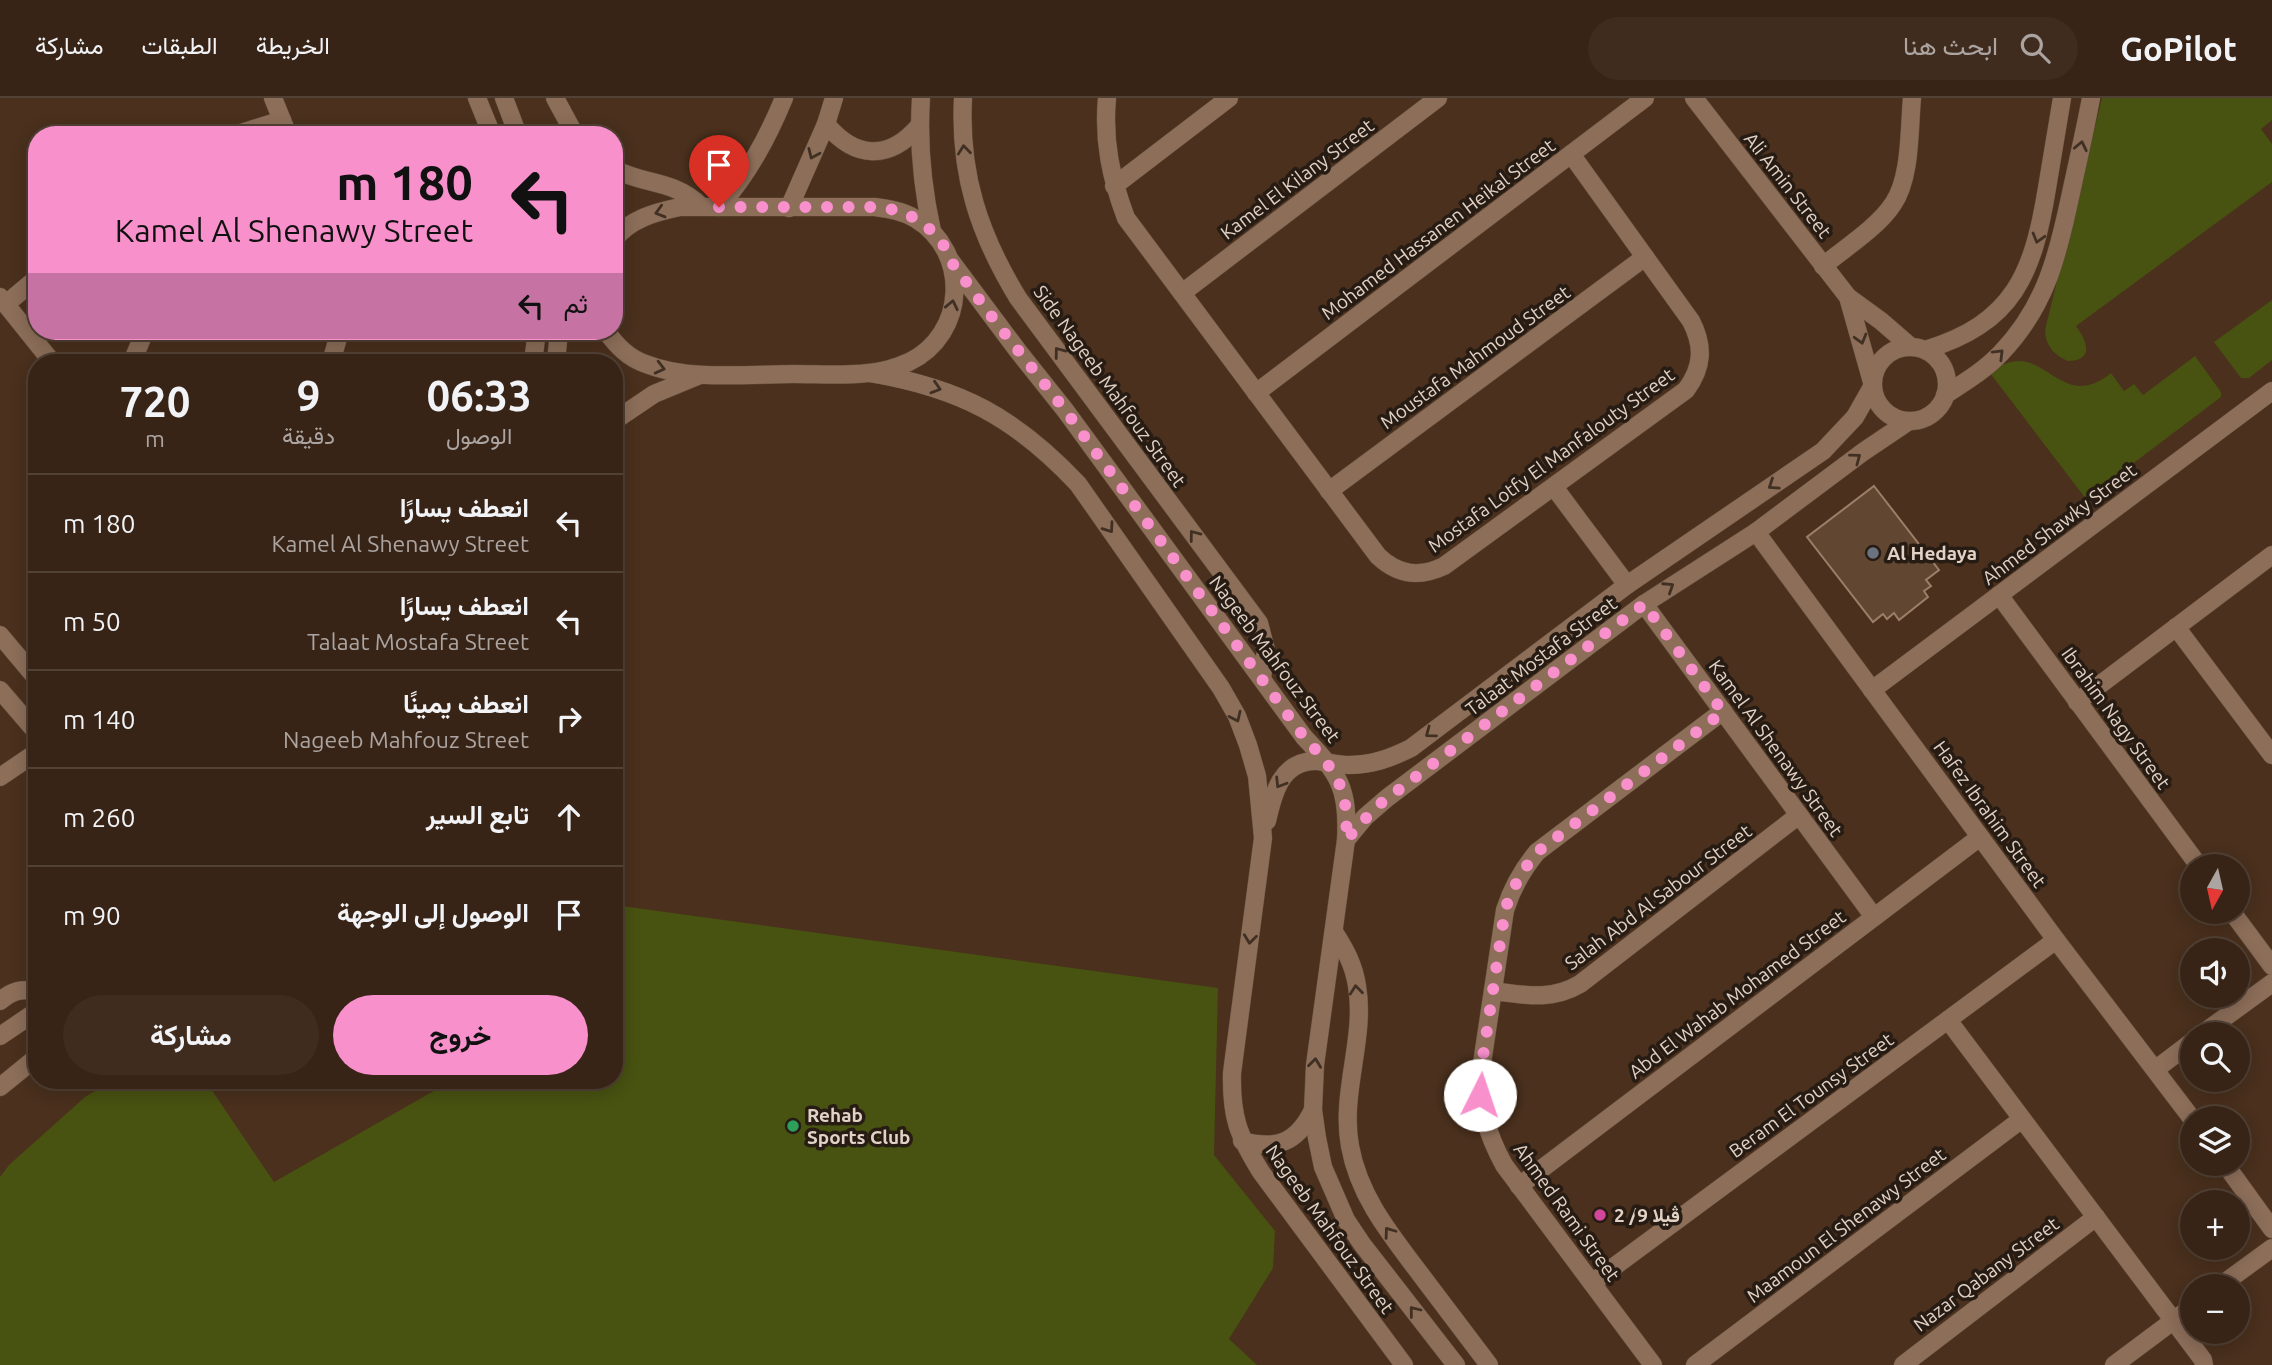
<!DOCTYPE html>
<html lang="ar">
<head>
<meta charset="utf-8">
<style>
	body { margin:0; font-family:Ubuntu,Vazirmatn,sans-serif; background:#3f2c1f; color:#f1f3f6; direction:rtl; height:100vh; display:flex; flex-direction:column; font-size:26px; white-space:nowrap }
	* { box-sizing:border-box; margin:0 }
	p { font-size:23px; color:#aba4a1 }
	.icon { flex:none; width:38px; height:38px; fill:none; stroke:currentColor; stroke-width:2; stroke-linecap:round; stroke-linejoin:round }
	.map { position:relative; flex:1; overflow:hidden; direction:ltr }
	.panel { position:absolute; left:28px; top:256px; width:595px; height:735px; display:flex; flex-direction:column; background:#382416; border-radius:28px; box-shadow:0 4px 18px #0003,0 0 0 2px #524135; direction:rtl }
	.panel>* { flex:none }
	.hud { position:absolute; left:28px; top:28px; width:595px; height:214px; border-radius:28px; box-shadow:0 4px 18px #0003,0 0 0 2px #524135; direction:rtl; background:#f890cc; color:#111; overflow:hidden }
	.needle { width:46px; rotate:188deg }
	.buttons { position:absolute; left:2180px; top:756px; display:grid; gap:14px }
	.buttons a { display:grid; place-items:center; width:70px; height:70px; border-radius:50%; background:#382416; box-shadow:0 4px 18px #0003,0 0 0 2px #524135; font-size:35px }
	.pin { position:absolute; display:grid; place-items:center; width:60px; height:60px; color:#fff; margin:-72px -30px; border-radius:50% 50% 50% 0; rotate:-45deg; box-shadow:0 0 7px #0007 }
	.pin .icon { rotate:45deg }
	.me { position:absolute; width:77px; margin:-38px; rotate:4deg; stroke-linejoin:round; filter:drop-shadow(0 0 5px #0008) }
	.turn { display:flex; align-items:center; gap:24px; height:147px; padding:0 35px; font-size:32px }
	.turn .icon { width:91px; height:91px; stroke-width:2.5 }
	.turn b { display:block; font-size:49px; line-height:60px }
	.then { display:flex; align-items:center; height:66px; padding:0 35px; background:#0003; gap:14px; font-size:26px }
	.eta { display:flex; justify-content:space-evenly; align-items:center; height:119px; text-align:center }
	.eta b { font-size:42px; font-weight:700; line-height:49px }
	.button { display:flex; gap:14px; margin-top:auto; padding:14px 35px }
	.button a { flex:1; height:80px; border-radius:42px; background:#f890cc; color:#111; font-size:28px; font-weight:700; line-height:80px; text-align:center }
	.button a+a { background:#3f2c1f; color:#f1f3f6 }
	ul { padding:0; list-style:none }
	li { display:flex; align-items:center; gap:21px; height:98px; padding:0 35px; border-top:2px solid #524135 }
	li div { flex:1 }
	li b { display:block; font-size:26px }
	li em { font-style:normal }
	header { display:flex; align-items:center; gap:42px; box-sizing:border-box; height:98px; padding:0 35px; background:#382416; border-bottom:2px solid #524135 }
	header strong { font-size:33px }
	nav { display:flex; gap:38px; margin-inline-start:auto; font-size:24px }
	.search { width:490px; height:63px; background:#3f2c1f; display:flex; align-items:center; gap:18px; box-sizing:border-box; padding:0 24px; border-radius:38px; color:#aba4a1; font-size:26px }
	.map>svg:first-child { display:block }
	.green { fill:#485211 }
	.building { fill:#614632; stroke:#9d7f69; stroke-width:2 }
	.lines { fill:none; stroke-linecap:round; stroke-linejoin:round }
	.minor-casing { stroke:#614c3b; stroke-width:19 }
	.minor { stroke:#8c6e59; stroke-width:18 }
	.oneway { stroke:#403024 }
	.route { stroke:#f890cc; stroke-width:12; stroke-dasharray:0 21.6 }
	.worship-dot { fill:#6b7280; stroke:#271c13; stroke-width:2.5 }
	.leisure-dot { fill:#2e9e5b; stroke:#271c13; stroke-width:2.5 }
	.hotel-dot { fill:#d1479c; stroke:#271c13; stroke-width:2.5 }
	.labels { text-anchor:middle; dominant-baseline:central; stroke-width:7; stroke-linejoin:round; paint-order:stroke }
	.street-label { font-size:19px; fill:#e2d2c6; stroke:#271c13 }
	.poi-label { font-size:19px; font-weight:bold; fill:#e2d2c6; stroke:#271c13; text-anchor:start }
</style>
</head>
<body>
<header>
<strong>GoPilot</strong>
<div class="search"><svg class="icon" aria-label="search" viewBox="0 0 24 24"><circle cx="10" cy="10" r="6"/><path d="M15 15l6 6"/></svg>ابحث هنا</div>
<nav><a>الخريطة</a><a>الطبقات</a><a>مشاركة</a></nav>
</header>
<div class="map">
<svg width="2272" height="1267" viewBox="0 0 2272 1267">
	<rect width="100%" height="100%" fill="#4a301d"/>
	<g class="green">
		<path d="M2102,0H2272V22L2261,31L2272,46V84L2076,228C2086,242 2096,262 2068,263C2055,258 2045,247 2045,232Z"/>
		<path d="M2272,202V262L2249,280H2241L2214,244Z"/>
		<path d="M2195,258L2221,294V299L2086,401L1990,275C2043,233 2057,319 2111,275L2124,293L2134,286L2143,297Z"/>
		<path d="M614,807L1218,890L1214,1057L1275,1133L1273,1170L1229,1241L1257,1267H0V1079L9,1067L85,999L113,982H205L274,1084L453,982H614Z"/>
	</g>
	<path class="building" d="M1874,388L1939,472L1926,482L1931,488L1924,493L1928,499L1899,522L1894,515L1887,521L1883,516L1873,524L1807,439Z"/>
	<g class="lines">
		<g class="minor-casing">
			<g id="minor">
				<path d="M273,0L288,37"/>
				<path d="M477,0L492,37"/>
				<path d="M504,0L518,37"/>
				<path d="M555,0L575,37"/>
				<path d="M921,0C918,46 922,88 932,133"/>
				<path d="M963,0C959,76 979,136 1018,200L1259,525L1266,552L1262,580"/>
				<path d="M1107,0C1103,43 1111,80 1126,120L1378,458C1398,477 1419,480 1444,468L1686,292C1703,269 1704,248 1691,223L1571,56"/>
				<path d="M1694,0L1848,199L1872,284"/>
				<path d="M826,26C855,61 889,63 919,28"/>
				<path d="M235,37L282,22"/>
				<path d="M614,71C647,88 672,81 701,108"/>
				<path d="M1114,88L1229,0"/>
				<path d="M719,109C748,76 767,41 784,0"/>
				<path d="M789,110L826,26L834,0"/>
				<path d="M950,162L1018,253L1065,312L1304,639C1339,676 1349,690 1346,742L1315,967L1313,1012L1317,1040L1323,1069L1346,1122L1362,1146L1456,1267"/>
				<path d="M1823,168C1845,150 1878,129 1893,106C1911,80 1909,32 1912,0"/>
				<path d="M1182,195L1438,0"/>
				<path d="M0,199L52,264"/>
				<path d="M1848,199L1881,223L1911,249"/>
				<path d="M6,206L37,180"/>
				<path d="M606,233C617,248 628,260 646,266C688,283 748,276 794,276C818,276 844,278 868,275C881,274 898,269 909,264C967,236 970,154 916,121C903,113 889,111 875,109H680C656,114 629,121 614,142"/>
				<circle cx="1910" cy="286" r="37"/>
				<path d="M1925,252C2014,225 2033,176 2047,90C2052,60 2057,30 2062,0"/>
				<path d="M132,264L145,233"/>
				<path d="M331,264L340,233"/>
				<path d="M533,264L537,233"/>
				<path d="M556,264L559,233"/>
				<path d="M870,275C960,290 1015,319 1078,386L1221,590L1237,618L1248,647L1257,678L1263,740L1232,975C1231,1019 1238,1037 1261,1074L1404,1267"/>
				<path d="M1256,295L1645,0"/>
				<path d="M1945,297C1965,284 1985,272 2001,255C2046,208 2058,157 2071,95C2078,63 2085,32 2091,0"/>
				<path d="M614,323L654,296L700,277"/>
				<path d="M1554,389L1627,487"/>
				<path d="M1329,393L1645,159"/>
				<path d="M1756,434L2056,842L2193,1022"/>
				<path d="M1999,497L2199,768"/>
				<path d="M1644,506L1874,819"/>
				<path d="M2176,529L2272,657"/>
				<path d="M0,537L37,581"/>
				<path d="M0,592L37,635"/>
				<path d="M1872,592L2272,293"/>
				<path d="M2077,604L2272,457"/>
				<path d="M0,679L37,654"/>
				<path d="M1267,723C1273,696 1281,662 1317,663C1328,664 1338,667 1349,667C1372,667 1391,660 1411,650L1627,487L1823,353L1855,319L1872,289"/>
				<path d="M1346,742L1365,719L1387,700L1644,506L1756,434L1863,354L1909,323"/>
				<path d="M2232,814L2272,868"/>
				<path d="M1334,834C1345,851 1354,867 1357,888C1366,940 1340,995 1350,1048C1359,1099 1391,1137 1421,1177C1444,1207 1466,1237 1489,1267"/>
				<path d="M1493,893C1525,897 1551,903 1580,886L1799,717"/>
				<path d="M0,903C12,893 21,890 37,894"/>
				<path d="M1948,922L2203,1262L2204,1267"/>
				<path d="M2202,936L2272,885"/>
				<path d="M0,938L37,913"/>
				<path d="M2156,971L2193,943"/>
				<path d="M0,989L37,959"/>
				<path d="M1242,1043C1277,1052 1297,1045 1313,1012"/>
				<path d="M2225,1066L2272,1131"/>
				<path d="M1519,1088L1980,739"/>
				<path d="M1592,1185L2056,842"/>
				<path d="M2220,1188L2272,1150"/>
				<path d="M1653,1267L1504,1067C1486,1034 1480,1010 1481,972L1505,812C1512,790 1523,771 1537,754L1723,613"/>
				<path d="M1695,1267L2022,1021"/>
				<path d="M1903,1267L2096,1119"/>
				<path d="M2114,1267L2193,1208"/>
			</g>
		</g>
		<use href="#minor" class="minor"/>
	</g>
	<defs><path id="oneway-chevron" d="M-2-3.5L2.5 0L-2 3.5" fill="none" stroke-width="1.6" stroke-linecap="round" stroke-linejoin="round" transform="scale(1.75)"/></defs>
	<g class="oneway">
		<use href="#oneway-chevron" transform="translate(2081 48) rotate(-78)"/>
		<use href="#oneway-chevron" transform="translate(964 52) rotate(-96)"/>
		<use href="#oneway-chevron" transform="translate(813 56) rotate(114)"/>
		<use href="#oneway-chevron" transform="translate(660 114) rotate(164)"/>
		<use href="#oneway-chevron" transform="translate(2038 140) rotate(106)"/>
		<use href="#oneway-chevron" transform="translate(952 207) rotate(-78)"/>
		<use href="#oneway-chevron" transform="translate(1861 241) rotate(74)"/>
		<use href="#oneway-chevron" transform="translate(1059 254) rotate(-127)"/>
		<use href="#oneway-chevron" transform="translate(1999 256) rotate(-45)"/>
		<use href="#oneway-chevron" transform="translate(660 270) rotate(14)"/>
		<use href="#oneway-chevron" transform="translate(936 290) rotate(17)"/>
		<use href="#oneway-chevron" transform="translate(1856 360) rotate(-37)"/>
		<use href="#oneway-chevron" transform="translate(1773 387) rotate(146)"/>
		<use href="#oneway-chevron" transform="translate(1109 430) rotate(55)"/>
		<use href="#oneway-chevron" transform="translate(1194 437) rotate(-127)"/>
		<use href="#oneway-chevron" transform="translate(1669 489) rotate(-33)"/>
		<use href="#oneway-chevron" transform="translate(1236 619) rotate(65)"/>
		<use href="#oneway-chevron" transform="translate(1430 635) rotate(143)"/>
		<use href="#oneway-chevron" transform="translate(1280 685) rotate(122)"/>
		<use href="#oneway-chevron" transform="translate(1250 841) rotate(97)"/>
		<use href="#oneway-chevron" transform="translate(1356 892) rotate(-96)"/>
		<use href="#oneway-chevron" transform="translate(1315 965) rotate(-83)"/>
		<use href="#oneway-chevron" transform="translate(1389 1134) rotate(-126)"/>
		<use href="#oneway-chevron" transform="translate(1414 1213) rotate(-128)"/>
	</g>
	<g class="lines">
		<path class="route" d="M719,109H875L896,112L915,120L932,133L943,146L950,162L995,223L1065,312L1304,639C1338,676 1349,690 1346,742L1376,709L1644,506L1723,614L1537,754C1523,772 1512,790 1505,812L1481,972L1480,997"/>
	</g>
	<circle class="worship-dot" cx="1873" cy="455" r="7"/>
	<circle class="leisure-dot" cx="793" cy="1028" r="7"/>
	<circle class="hotel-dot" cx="1600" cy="1117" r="7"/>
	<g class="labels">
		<g class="street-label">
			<text transform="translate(1297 81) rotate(-37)">Kamel El Kilany Street</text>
			<text transform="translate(1788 87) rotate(52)">Ali Amin Street</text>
			<text transform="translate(1438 131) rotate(-37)">Mohamed Hassanen Heikal Street</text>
			<text transform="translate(1475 259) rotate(-36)">Moustafa Mahmoud Street</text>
			<text transform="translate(1110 288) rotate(54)">Side Nageeb Mahfouz Street</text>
			<text transform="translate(1551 362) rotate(-36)">Mostafa Lotfy El Manfalouty Street</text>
			<text transform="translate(2059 426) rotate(-37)">Ahmed Shawky Street</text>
			<text transform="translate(1541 558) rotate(-37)">Talaat Mostafa Street</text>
			<text transform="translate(1275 561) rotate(53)">Nageeb Mahfouz Street</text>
			<text transform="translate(2116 620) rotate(54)">Ibrahim Nagy Street</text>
			<text transform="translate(1776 650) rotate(54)">Kamel Al Shenawy Street</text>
			<text transform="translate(1990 716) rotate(54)">Hafez Ibrahim Street</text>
			<text transform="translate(1658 799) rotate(-37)">Salah Abd Al Sabour Street</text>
			<text transform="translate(1737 896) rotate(-37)">Abd El Wahab Mohamed Street</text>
			<text transform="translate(1811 997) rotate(-36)">Beram El Tounsy Street</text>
			<text transform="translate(1567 1114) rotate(54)">Ahmed Rami Street</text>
			<text transform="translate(1846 1127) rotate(-37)">Maamoun El Shenawy Street</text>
			<text transform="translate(1330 1131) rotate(54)">Nageeb Mahfouz Street</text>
			<text transform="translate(1986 1176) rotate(-37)">Nazar Qabany Street</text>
		</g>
		<g class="poi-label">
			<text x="1887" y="455">Al Hedaya</text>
			<text x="807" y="1017">Rehab<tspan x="807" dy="22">Sports Club</tspan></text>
			<text x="1614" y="1117">ڤيلا 9/ 2</text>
		</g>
	</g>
</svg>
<div class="buttons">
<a><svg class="needle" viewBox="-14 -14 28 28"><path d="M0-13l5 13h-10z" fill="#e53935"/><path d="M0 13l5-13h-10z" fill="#aba4a1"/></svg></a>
<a><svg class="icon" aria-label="sound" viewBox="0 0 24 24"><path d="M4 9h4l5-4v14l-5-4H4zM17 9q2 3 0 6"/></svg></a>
<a><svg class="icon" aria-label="search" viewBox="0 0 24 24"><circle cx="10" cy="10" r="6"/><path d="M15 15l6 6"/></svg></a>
<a><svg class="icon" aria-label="layers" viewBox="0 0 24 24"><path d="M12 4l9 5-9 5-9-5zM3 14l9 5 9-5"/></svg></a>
<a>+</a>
<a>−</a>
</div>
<div class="pin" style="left:719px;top:109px;background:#d93025"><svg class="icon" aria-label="arrive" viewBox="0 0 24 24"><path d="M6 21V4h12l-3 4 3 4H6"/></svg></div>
<svg class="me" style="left:1480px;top:997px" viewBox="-20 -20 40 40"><circle r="19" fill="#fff"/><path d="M0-13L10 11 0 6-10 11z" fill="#f890cc"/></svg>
<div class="hud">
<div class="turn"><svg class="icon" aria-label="left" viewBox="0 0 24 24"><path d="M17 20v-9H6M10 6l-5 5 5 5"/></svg><div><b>180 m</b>Kamel Al Shenawy Street</div></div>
<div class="then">ثم<svg class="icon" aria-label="left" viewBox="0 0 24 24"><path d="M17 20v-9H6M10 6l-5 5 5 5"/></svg></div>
</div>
<section class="panel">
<div class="eta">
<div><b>06:33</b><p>الوصول</p></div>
<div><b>9</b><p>دقيقة</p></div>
<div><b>720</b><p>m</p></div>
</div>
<ul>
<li><svg class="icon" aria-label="left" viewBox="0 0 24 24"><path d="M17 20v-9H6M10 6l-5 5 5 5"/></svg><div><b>انعطف يسارًا</b><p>Kamel Al Shenawy Street</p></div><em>180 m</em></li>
<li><svg class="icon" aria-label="left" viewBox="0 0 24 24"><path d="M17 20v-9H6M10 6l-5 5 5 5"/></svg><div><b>انعطف يسارًا</b><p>Talaat Mostafa Street</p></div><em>50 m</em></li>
<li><svg class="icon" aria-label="right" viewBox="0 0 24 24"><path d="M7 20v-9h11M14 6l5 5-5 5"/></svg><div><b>انعطف يمينًا</b><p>Nageeb Mahfouz Street</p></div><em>140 m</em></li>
<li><svg class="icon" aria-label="ahead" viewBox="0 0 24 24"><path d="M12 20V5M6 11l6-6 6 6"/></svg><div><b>تابع السير</b></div><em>260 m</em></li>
<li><svg class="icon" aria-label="arrive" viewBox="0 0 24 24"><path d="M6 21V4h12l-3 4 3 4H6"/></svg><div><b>الوصول إلى الوجهة</b></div><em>90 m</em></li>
</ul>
<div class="button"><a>خروج</a><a>مشاركة</a></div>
</section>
</div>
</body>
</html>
